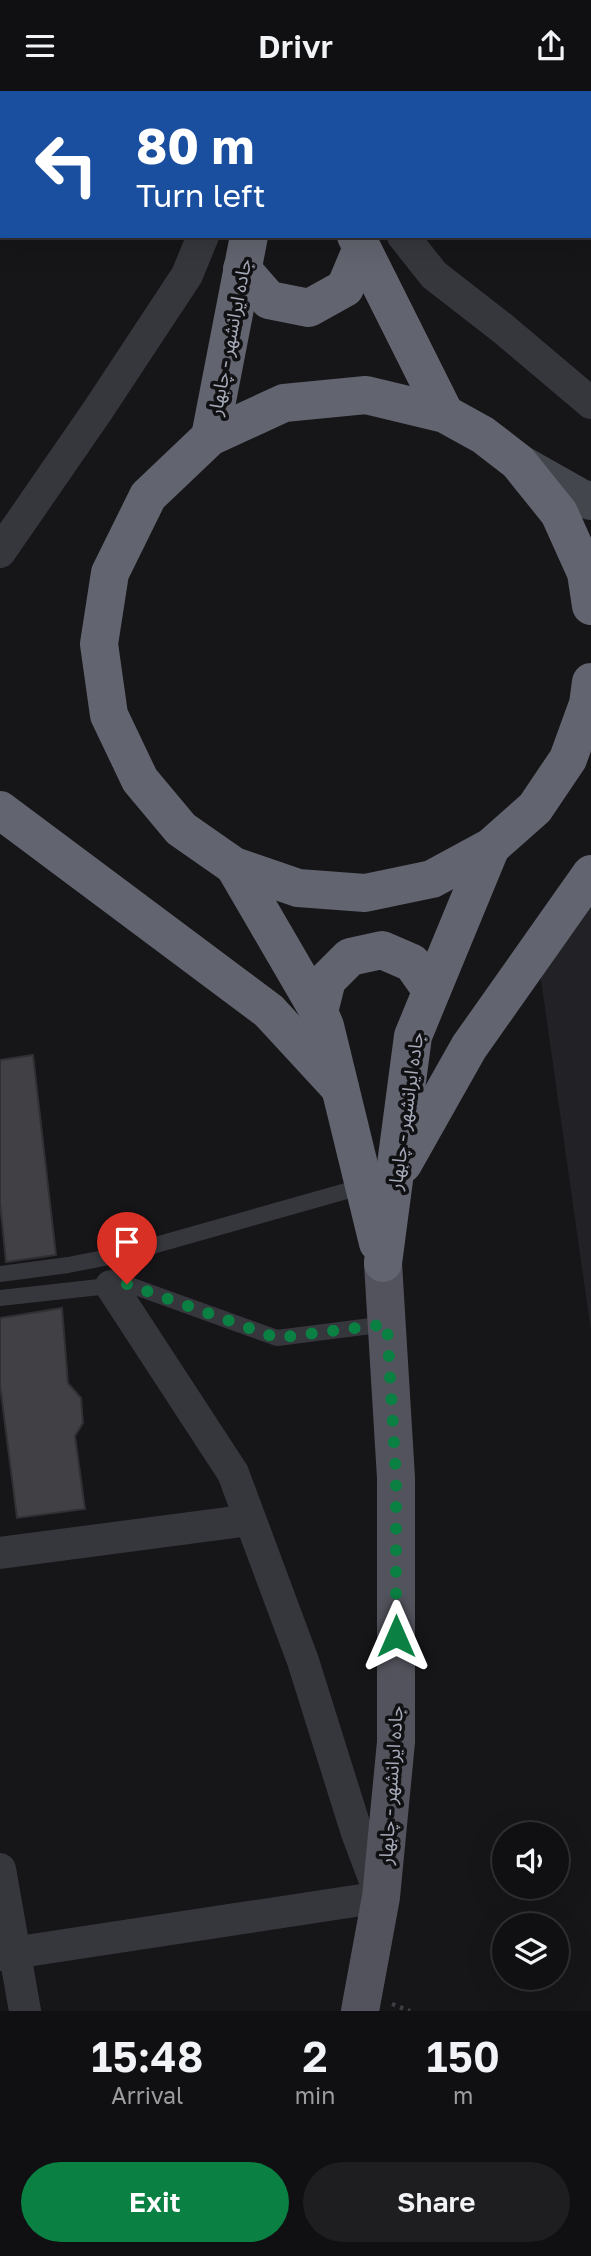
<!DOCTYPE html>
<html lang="en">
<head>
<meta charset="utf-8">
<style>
	body { margin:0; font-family:"Golos Text","Noto Sans Arabic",sans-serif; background:#1e1e20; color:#f1f3f6; height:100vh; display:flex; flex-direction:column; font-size:26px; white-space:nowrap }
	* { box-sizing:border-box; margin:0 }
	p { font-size:23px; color:#9c9d9f }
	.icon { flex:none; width:38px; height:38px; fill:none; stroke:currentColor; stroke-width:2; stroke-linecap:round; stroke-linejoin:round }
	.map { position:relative; height:1920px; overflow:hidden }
	.details { display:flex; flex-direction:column; background:#101012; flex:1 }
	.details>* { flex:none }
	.banner { position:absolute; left:0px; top:0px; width:592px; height:147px; box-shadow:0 7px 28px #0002,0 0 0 2px #303032; background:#1a4fa0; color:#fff; overflow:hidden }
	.tools { position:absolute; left:492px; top:1731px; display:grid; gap:14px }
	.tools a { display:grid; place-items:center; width:77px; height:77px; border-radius:50%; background:#101012; box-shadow:0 7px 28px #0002,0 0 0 2px #303032; font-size:35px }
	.pin { position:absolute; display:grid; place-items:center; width:60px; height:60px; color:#fff; margin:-72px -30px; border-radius:50% 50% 50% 0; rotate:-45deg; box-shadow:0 0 7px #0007 }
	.pin .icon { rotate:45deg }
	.me { position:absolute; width:77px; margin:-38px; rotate:0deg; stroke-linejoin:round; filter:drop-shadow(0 0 5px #0008) }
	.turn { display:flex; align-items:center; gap:24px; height:147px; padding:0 21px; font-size:32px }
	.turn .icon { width:91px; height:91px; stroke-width:2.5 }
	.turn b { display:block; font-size:49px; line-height:60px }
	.eta { display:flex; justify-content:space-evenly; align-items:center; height:119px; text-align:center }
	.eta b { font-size:42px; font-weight:600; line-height:49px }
	.button { display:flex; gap:14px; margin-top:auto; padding:14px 21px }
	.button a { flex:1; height:80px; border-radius:42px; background:#0b8043; color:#fff; font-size:28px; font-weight:600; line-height:80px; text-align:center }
	.button a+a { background:#1e1e20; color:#f1f3f6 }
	header { display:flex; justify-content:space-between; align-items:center; height:91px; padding:0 21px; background:#101012; font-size:32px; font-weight:600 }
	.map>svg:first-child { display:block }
	.built { fill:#222125 }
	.building { fill:#404045; stroke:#302f34; stroke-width:2 }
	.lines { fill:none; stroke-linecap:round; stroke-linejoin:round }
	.path { stroke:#3c3e44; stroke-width:4.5; stroke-dasharray:3.5 5; stroke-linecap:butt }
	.lane { stroke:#36373d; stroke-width:16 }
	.street { stroke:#36373d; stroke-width:32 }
	.secondary { stroke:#44464d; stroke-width:38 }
	.primary { stroke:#52535c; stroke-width:38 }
	.highway { stroke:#62646f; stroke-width:38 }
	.route { stroke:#0b8043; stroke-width:12; stroke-dasharray:0 21.6 }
	.labels { text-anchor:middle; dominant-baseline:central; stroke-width:7; stroke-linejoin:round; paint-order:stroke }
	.street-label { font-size:19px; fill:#a6abb9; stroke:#111013 }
</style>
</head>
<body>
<header><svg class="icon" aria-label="menu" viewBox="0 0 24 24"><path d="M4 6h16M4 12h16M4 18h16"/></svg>Drivr<svg class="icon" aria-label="share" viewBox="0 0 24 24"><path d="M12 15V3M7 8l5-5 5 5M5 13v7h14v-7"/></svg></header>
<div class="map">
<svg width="591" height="1920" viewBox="0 0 591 1920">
	<rect width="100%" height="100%" fill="#161518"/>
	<path class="built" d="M591,805V1240L539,875Z"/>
	<g class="building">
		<path d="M33,964L56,1164L6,1171L0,1112V969Z"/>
		<path d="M62,1217L68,1292L81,1307L83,1332L75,1345L85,1418L17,1427L0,1294V1227Z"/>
	</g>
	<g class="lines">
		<path class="path" d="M392,1913L410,1920"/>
		<g class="lane">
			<path d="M0,1183L68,1174L124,1163L364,1095"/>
			<path d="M0,1207L127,1193L277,1247L387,1233"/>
		</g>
		<g class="street">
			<path d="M130,0V2"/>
			<path d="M213,0V2"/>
			<path d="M366,0V2"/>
			<path d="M434,2L436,0"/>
			<path d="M403,145L434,184L501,236L591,312"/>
			<path d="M0,461L98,319L187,184L203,145"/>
			<path d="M0,1462L250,1429"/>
			<path d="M0,1778L25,1920"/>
			<path d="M0,1864L381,1806L357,1742L303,1570L233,1382L111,1195"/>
		</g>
		<path class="secondary" d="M519,372L581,407L591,410"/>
		<path class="primary" d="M360,1920L381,1806L396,1651V1387L383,1172"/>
		<g class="highway">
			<path d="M244,0V2"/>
			<path d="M332,0V2"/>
			<path d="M356,145L445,323"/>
			<path d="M242,178L269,209L309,217L345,197L361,159"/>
			<path d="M210,346L249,145"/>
			<path d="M591,515L586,482L559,422L518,371L483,344L445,323L366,304L284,312L210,346L148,405L110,482L99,553L109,624L140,689L181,738L234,775L298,797L365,802L432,788L491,756L535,717L568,668L588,613L591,591"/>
			<path d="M0,719L269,920L340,997"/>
			<path d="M234,775L319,921L325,935L378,1152"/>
			<path d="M319,921L327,889L350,866L382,859L412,872L431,899"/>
			<path d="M403,1073L469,956L591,783"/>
			<path d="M383,1172L413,945L491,756"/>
		</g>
	</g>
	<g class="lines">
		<path class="route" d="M127,1193L277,1247L387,1233L396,1387V1545"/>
	</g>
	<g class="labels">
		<g class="street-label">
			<text transform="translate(229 246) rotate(-79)">جاده ایرانشهر - چابهار</text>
			<text transform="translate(405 1020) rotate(-82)">جاده ایرانشهر - چابهار</text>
			<text transform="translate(390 1694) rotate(-86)">جاده ایرانشهر - چابهار</text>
		</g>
	</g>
</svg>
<div class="tools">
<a><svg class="icon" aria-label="sound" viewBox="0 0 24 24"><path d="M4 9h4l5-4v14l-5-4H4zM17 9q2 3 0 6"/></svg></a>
<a><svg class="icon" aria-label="layers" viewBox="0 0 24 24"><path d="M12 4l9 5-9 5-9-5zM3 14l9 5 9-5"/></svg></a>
</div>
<div class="pin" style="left:127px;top:1193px;background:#d93025"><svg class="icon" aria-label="arrive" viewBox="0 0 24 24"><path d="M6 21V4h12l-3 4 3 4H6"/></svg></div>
<svg class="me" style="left:396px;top:1545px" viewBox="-20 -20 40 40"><path d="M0-17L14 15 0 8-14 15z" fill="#0b8043" stroke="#fff" stroke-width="4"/></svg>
<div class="banner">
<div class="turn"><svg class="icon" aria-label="left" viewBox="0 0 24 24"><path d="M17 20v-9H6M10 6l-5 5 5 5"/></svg><div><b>80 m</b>Turn left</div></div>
</div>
</div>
<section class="details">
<div class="eta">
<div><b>15:48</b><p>Arrival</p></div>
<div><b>2</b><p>min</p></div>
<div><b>150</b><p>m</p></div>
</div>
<div class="button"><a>Exit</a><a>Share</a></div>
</section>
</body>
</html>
